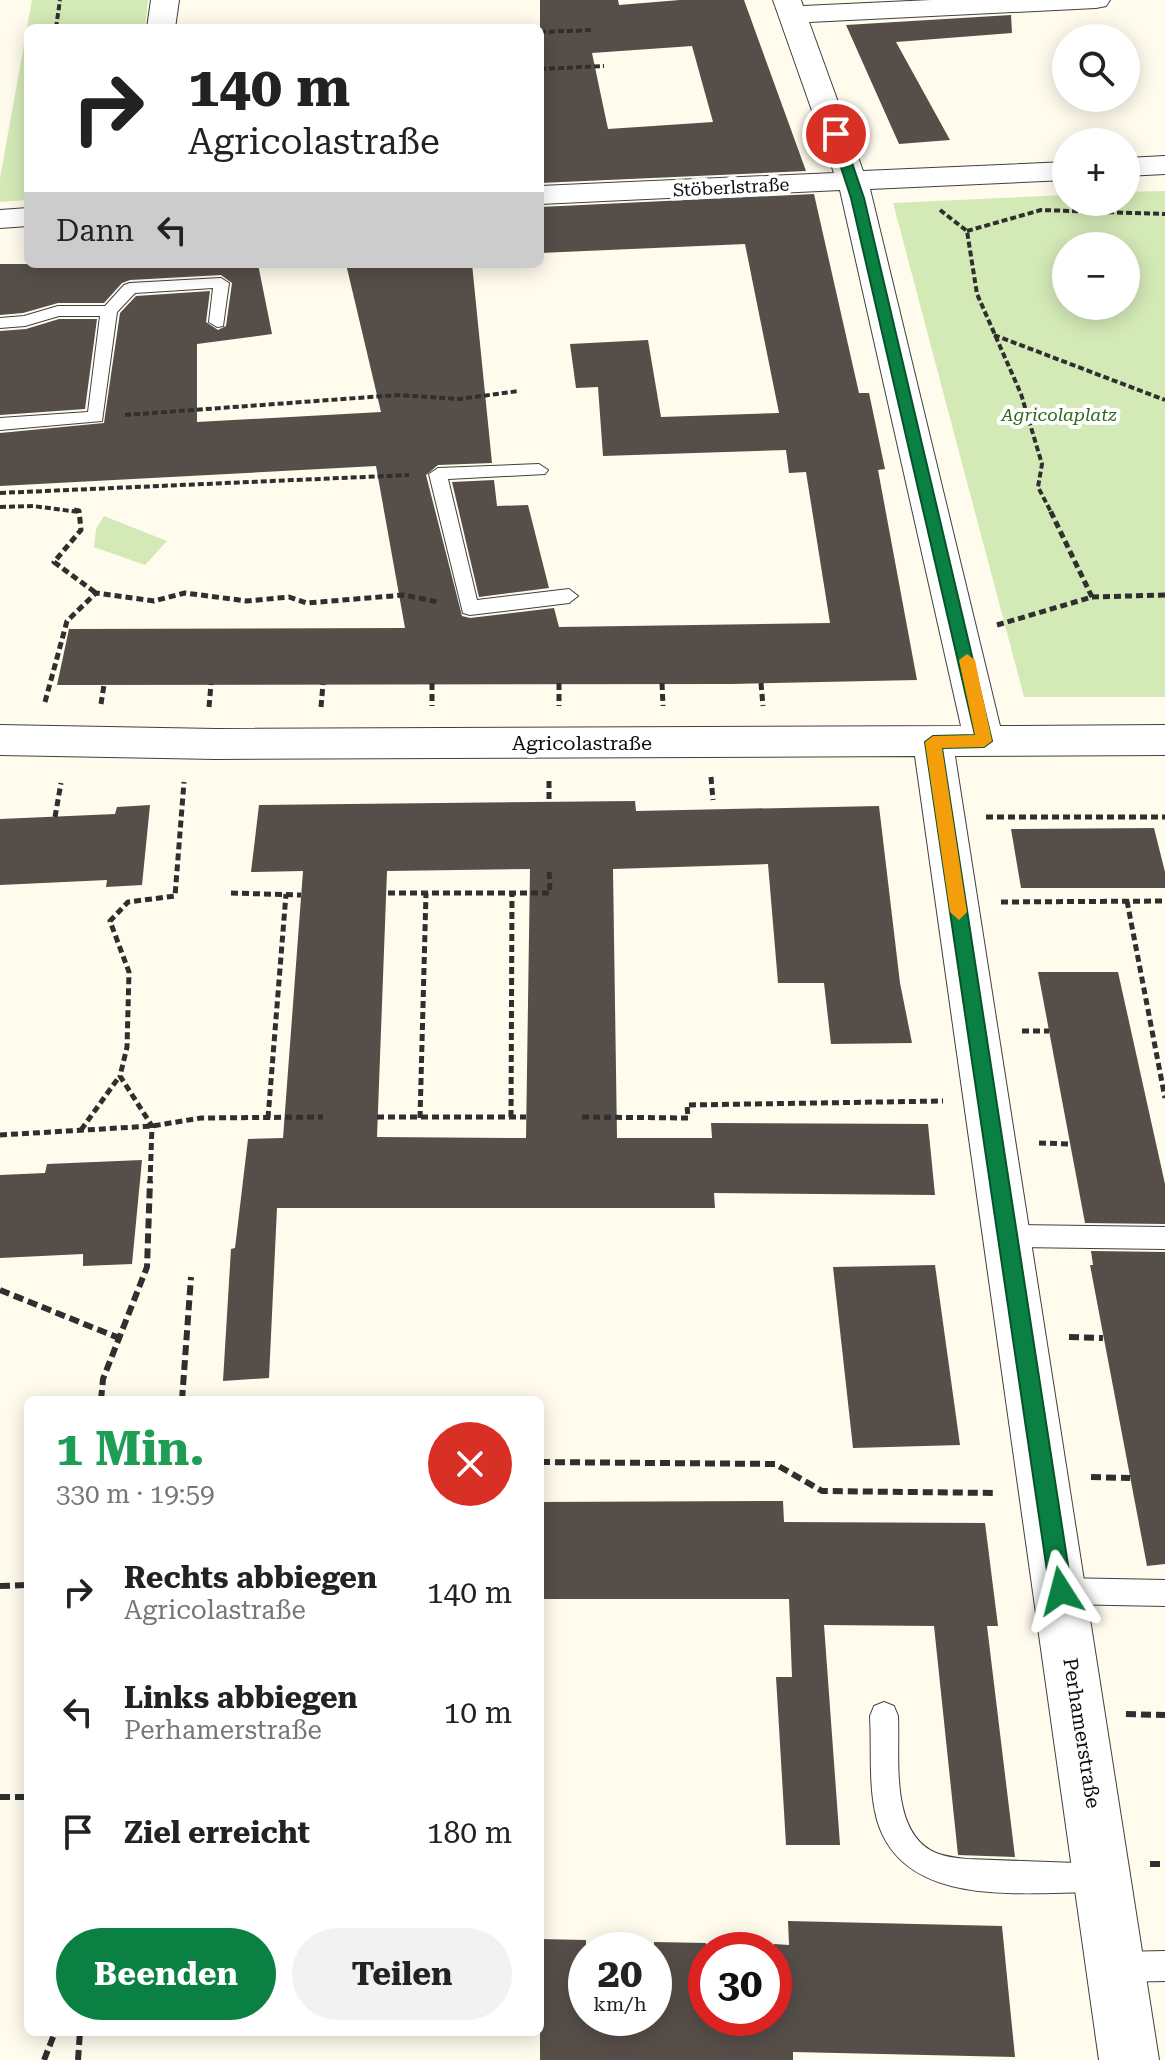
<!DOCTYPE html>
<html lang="de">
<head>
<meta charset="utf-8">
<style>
	body { margin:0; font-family:"Roboto Serif",serif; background:#f2f2f2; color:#222; height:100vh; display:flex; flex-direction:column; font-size:30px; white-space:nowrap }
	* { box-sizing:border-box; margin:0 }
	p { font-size:26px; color:#767676 }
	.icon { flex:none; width:44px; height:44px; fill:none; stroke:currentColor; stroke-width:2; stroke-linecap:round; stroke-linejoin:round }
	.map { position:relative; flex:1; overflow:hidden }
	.sheet { position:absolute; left:24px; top:1396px; width:520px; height:640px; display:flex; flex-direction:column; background:#fff; border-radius:12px; box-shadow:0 4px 20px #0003 }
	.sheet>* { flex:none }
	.banner { position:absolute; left:24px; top:24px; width:520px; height:244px; border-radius:12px; box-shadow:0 4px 20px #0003; background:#fff; color:#222; overflow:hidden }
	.tools { position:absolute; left:1052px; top:24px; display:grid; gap:16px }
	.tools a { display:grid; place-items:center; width:88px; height:88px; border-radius:50%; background:#fff; box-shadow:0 4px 20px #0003; font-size:40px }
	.speed { position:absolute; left:568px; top:1932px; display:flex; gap:16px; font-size:40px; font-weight:700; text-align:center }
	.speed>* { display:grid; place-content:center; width:104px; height:104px; border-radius:50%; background:#fff; box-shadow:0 4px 20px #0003; line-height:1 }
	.speed small { font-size:20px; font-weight:400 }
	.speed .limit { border:12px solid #d22; background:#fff; color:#111 }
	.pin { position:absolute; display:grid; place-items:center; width:68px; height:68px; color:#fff; margin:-34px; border:4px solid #fff; border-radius:50%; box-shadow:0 2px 8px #0007 }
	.me { position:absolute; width:88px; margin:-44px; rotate:351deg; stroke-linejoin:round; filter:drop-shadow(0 0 6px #0008) }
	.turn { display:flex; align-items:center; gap:28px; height:168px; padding:0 32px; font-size:36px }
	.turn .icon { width:104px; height:104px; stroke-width:2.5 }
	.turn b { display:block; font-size:56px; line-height:68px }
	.then { display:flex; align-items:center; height:76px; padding:0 32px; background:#0003; gap:16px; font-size:30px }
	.round { display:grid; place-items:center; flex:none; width:84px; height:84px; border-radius:42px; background:#f2f2f2 }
	.head { display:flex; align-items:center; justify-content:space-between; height:136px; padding:0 32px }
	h1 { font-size:48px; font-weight:700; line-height:60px; color:#1e9e55 }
	.action { display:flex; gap:16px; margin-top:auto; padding:16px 32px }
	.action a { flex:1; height:92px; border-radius:48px; background:#0b8043; color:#fff; font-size:32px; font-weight:700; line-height:92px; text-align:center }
	.action a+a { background:#f2f2f2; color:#222 }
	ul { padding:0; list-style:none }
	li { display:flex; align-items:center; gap:24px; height:120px; padding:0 32px }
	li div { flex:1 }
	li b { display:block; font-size:30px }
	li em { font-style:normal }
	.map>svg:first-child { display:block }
	.green { fill:#d4eab6; fill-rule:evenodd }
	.building { fill:#564e49; fill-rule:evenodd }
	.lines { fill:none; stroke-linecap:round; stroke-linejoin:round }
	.lane-casing { stroke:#404040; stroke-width:2 }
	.street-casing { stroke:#404040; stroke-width:2 }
	.path-far2 { stroke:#2f2f2f; stroke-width:4; stroke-dasharray:6 3; stroke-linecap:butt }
	.path-far1 { stroke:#2f2f2f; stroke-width:5; stroke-dasharray:7 4; stroke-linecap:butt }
	.path { stroke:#2f2f2f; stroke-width:6; stroke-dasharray:10 5; stroke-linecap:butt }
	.lane { fill:#fff; fill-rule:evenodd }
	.street { fill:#fff; fill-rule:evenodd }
	.route { fill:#0b8043; stroke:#07532c; stroke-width:2 }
	.slow { fill:#f59e0b }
	.labels { text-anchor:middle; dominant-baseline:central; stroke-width:8; stroke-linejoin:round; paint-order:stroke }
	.far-street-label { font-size:18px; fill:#0d0d0d; stroke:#fff }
	.far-park-label { font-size:18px; font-style:italic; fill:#2f671c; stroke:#fff }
	.street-label { font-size:20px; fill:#0d0d0d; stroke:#fff }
</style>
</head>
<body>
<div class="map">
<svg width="1165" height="2060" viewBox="0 0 1165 2060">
	<rect width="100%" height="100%" fill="#fffbed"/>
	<g class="green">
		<path d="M32,0H148L145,28H28V200L0,202V178Z"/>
		<path d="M1165,191V697H1024L893,203L1066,195V202H1126V192ZM1066,246H1126V306H1066Z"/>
		<path d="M104,516L167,541L145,565L94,547L96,529Z"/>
	</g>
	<g class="building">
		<path d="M540,0H618L619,5L680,0H744L806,171L540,183ZM692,46L713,122L608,129L592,53Z"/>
		<path d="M1011,15L1012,33L896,42L950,140L899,144L846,25Z"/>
		<path d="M814,194L859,393H869L885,469L878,470L917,680L731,684L57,685L69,629L405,628L376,466L0,486V433L104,423L120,313L136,296L210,291L206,322L218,330L226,326L232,283L221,275L130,280L122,283L104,303H58L23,313L0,315V264H258L272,334L197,344V422L381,412L346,264H472L492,463L438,465L426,475L462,616L470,618L554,608L559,627L830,623L806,472L789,473L786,450L603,456L598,387L576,388L570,344L648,340L661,417L779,413L745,244L540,253V207Z"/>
		<path d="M59,319H97L85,409L0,415V331L26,329Z"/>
		<path d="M494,480L497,506L528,505L549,588L479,597L452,482Z"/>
		<path d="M635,801L636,811L879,806L900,983L912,1043L831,1044L824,983H778L768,864L613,869L617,1138H712L711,1123L928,1124L935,1195L714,1193L715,1208H277L269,1378L223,1381L231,1249L235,1248L248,1139L283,1138L303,871L251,872L259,805ZM530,869L526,1138L377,1137L387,871Z"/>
		<path d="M150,805L142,885L106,887L107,880L0,885V819L115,814L117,807Z"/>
		<path d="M1154,828L1165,872V888H1021L1011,829Z"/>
		<path d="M1038,972H1118L1165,1184V1224L1085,1223Z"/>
		<path d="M142,1160L132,1264L83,1266V1254L0,1258V1175L45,1173L47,1164Z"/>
		<path d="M1091,1251L1165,1252V1564L1147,1566L1090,1265H1093Z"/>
		<path d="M935,1265L960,1445L853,1448L833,1267Z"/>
		<path d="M783,1501L784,1522L985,1523L998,1626H987L1015,1857L958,1855L934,1626L824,1625L840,1845H786L776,1677H792L789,1599H540V1502Z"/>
		<path d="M788,1921L1002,1926L1015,2057L793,2052V2060H540V1939L586,1940V2018H654V1942L706,1943V2018H774V1944L789,1945Z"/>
	</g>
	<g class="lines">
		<g class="lane-casing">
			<g id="lane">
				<path d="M221,278L229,283L223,326L217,327L209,322L213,288L135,293L117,312L102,421L0,430V418L88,412L100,316H59L25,326L0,328V318L24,316L58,306H105L124,285L130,283Z"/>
				<path d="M539,464L548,470L545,474L448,479L477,600L569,589L578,596L569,603L470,615L463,613L429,474L438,468Z"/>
				<path d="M1007,1225L1165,1227V1249L1007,1247L999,1244L995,1236L999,1228Z"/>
				<path d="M1061,1578L1165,1580V1606L1061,1604L1052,1600L1048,1591L1052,1582Z"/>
				<path d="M884,1702L894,1706L898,1716C900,1757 889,1833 936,1853C946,1857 957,1858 967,1859L1103,1864L1113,1868L1117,1878L1113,1888L1103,1892C1029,1891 904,1912 877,1820C868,1787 872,1750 870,1716L874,1706Z"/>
				<path d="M1165,1951V1981L1118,1982L1108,1977L1103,1967L1108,1957L1118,1952Z"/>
			</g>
		</g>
		<g class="street-casing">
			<g id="street">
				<path d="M151,0H179L175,28H147Z"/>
				<path d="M773,0H801L803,6L931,0H1110L1106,6L1096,8L809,22L863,171L1066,162V180L870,189L1000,726L1165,725V755L955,756L1159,2060H1099L915,756L216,759L0,755V725L216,729L961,726L840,190L540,204V186L834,173Z"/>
				<path d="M1165,156V174L1126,176V158Z"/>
				<path d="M28,208V226L0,228V210Z"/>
			</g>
		</g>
		<g class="path-far2">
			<path d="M56,28L60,0"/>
			<path d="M540,32L594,30"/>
			<path d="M540,69L604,66"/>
			<path d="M940,210L967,231L977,294L1021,394L1042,464L1038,487L1051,512"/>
			<path d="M967,231L1041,210L1165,214"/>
			<path d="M994,335L1165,400"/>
			<path d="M125,415L398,395L459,399L519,391"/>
			<path d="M0,493L409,475"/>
			<path d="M0,507L33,506L79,512"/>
		</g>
		<g class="path-far1">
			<path d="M74,510L79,511L81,530L54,562L96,593"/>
			<path d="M1092,597L1165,595"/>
			<path d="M997,625L1092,597L1050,510"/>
			<path d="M432,683V706"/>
			<path d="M559,683V706"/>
			<path d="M662,683L663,706"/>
			<path d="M761,683L763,706"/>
			<path d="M45,702L67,621L96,593L154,601L185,593L247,601L289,597L307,603L404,595L438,602"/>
			<path d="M101,704L104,685"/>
			<path d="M209,707L211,684"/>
			<path d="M321,707L323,684"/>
			<path d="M711,777L713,800"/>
			<path d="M549,781V802"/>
			<path d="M55,817L61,783"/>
			<path d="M986,817H1165"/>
			<path d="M231,893L301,895"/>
			<path d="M388,893H550L549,869"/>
			<path d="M1127,901L1165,1098"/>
			<path d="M1001,902L1165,901"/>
			<path d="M1022,1031H1049"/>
			<path d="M377,1117H526"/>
			<path d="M511,1117L512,892"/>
			<path d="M582,1117L688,1118L687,1105L943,1101"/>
			<path d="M268,1118L286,894"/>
			<path d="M420,1118L426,893"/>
			<path d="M81,1130L119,1077"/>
			<path d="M0,1135L152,1126L201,1118L323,1117"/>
			<path d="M1039,1143L1070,1144"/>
			<path d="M150,1183L152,1126L120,1076L127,1047L129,972L110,921L128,902L175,896L184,782"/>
		</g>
		<g class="path">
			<path d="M0,1290L119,1338"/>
			<path d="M1069,1337L1103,1338"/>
			<path d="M101,1400L103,1379L147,1267L150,1181"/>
			<path d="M182,1400L191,1277"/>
			<path d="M540,1462L775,1464L822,1491L997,1493"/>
			<path d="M1091,1477L1130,1478"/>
			<path d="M0,1586L28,1585"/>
			<path d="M1126,1714L1165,1715"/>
			<path d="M0,1797H28"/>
			<path d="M1150,1864H1165"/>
			<path d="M44,2060L55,2032"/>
			<path d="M78,2060L80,2032"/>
		</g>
		<use href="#lane" class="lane"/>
		<use href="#street" class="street"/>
	</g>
	<path class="route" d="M836,130L842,134L864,198L992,741L984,747L942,748L1072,1591L1069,1599L1061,1602L1053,1599L1050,1591L925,742L933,736L975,735L851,198L830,134Z"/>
	<path class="slow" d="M967,654L975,660L992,741L984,747L942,748L967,912L959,920L950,912L925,742L933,736L975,735L959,660Z"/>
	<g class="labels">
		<g class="far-street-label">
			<text transform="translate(731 187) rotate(-3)">Stöberlstraße</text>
		</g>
		<g class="far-park-label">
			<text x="1059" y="414">Agricolaplatz</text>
		</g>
		<g class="street-label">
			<text x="582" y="743">Agricolastraße</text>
			<text transform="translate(1082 1733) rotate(81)">Perhamerstraße</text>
		</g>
	</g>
</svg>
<div class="tools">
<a><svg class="icon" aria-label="search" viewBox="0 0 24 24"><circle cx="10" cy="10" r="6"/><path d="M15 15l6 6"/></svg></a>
<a>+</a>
<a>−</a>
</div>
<div class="speed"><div>20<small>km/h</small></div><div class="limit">30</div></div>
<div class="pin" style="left:836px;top:134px;background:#d93025"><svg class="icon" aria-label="arrive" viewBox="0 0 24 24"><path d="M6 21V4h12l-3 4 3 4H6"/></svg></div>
<svg class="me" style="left:1061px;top:1591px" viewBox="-20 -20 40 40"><path d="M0-17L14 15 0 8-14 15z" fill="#0b8043" stroke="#fff" stroke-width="4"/></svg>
<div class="banner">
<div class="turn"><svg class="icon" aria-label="right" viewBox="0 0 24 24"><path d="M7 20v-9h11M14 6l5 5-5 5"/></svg><div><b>140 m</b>Agricolastraße</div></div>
<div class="then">Dann<svg class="icon" aria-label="left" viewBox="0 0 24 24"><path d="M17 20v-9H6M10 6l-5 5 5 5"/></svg></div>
</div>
<section class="sheet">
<div class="head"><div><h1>1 Min.</h1><p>330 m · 19:59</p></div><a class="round" style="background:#d93025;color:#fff"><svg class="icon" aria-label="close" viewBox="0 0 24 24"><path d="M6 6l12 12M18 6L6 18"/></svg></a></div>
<ul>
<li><svg class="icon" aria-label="right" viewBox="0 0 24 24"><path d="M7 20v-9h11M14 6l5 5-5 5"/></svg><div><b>Rechts abbiegen</b><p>Agricolastraße</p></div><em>140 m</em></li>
<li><svg class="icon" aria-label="left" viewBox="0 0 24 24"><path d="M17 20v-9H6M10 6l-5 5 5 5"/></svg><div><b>Links abbiegen</b><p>Perhamerstraße</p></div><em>10 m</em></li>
<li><svg class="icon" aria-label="arrive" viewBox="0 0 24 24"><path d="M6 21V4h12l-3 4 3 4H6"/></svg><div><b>Ziel erreicht</b></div><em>180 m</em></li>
</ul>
<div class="action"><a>Beenden</a><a>Teilen</a></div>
</section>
</div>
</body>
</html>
